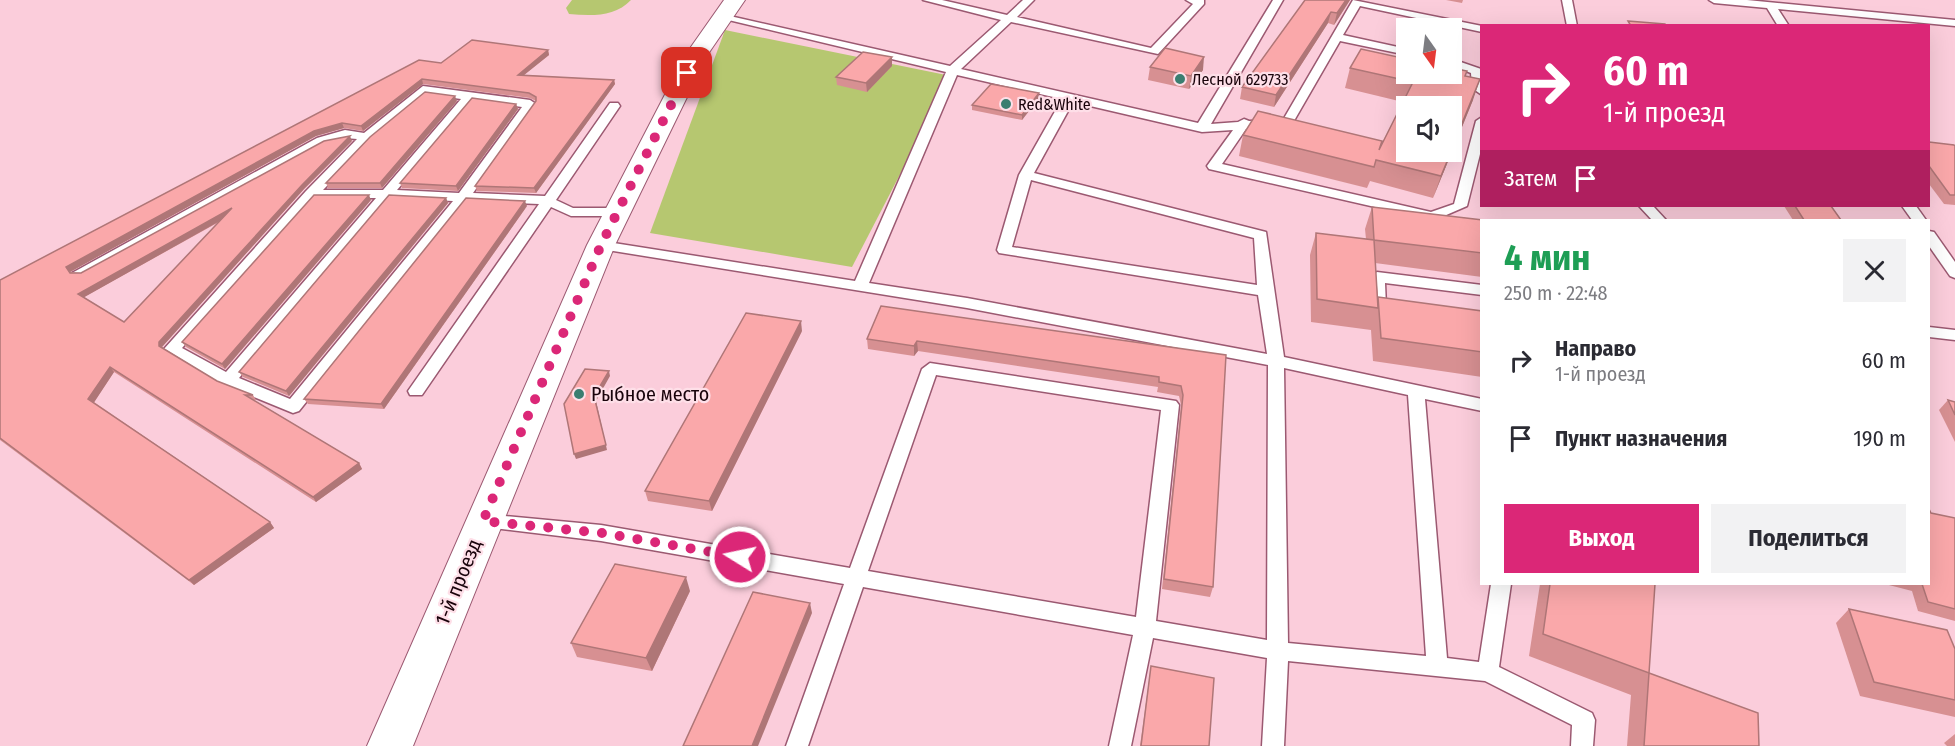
<!DOCTYPE html>
<html lang="ru">
<head>
<meta charset="utf-8">
<style>
	body { margin:0; font-family:"Fira Sans Condensed",sans-serif; background:#f2f2f3; color:#2b2b33; height:100vh; display:flex; flex-direction:column; font-size:22px; white-space:nowrap }
	* { box-sizing:border-box; margin:0 }
	p { font-size:20px; color:#7c7c81 }
	.icon { flex:none; width:33px; height:33px; fill:none; stroke:currentColor; stroke-width:2; stroke-linecap:round; stroke-linejoin:round }
	.map { position:relative; flex:1; overflow:hidden }
	.details { position:absolute; left:1480px; top:219px; width:450px; height:366px; display:flex; flex-direction:column; background:#fff; border-radius:0px; box-shadow:0 6px 24px #0002 }
	.details>* { flex:none }
	.top-card { position:absolute; left:1480px; top:24px; width:450px; height:183px; border-radius:0px; box-shadow:0 6px 24px #0002; background:#db2777; color:#fff; overflow:hidden }
	.needle { width:39px; rotate:166deg }
	.tools { position:absolute; left:1396px; top:18px; display:grid; gap:12px }
	.tools a { display:grid; place-items:center; width:66px; height:66px; border-radius:0px; background:#fff; box-shadow:0 6px 24px #0002; font-size:30px }
	.pin { position:absolute; display:grid; place-items:center; width:51px; height:51px; color:#fff; margin:-26px; border-radius:12px; box-shadow:0 3px 9px #0006 }
	.me { position:absolute; width:66px; margin:-33px; rotate:280deg; stroke-linejoin:round; filter:drop-shadow(0 0 4px #0008) }
	.turn { display:flex; align-items:center; gap:21px; height:126px; padding:0 24px; font-size:27px }
	.turn .icon { width:78px; height:78px; stroke-width:2.5 }
	.turn b { display:block; font-size:42px; line-height:51px }
	.then { display:flex; align-items:center; height:57px; padding:0 24px; background:#0003; gap:12px; font-size:22px }
	.round { display:grid; place-items:center; flex:none; width:63px; height:63px; border-radius:0px; background:#f2f2f3 }
	.headline { display:flex; align-items:center; justify-content:space-between; height:102px; padding:0 24px }
	h1 { font-size:36px; font-weight:700; line-height:45px; color:#1e9e55 }
	.button { display:flex; gap:12px; margin-top:auto; padding:12px 24px }
	.button a { flex:1; height:69px; border-radius:0px; background:#db2777; color:#fff; font-size:24px; font-weight:700; line-height:69px; text-align:center }
	.button a+a { background:#f2f2f3; color:#2b2b33 }
	ul { padding:0; list-style:none }
	li { display:flex; align-items:center; gap:18px; height:78px; padding:0 24px }
	li div { flex:1 }
	li b { display:block; font-size:22px }
	li em { font-style:normal }
	.map>svg:first-child { display:block }
	.green { fill:#b6c770 }
	.lines { fill:none; stroke-linecap:round; stroke-linejoin:round }
	.service-casing { stroke:#9b5971; stroke-width:3 }
	.tertiary-casing { stroke:#9b5971; stroke-width:2 }
	.service { fill:#fff; fill-rule:evenodd }
	.tertiary { fill:#fff; fill-rule:evenodd }
	.wall { fill:#d79092; fill-rule:evenodd }
	.shaded-wall { fill:#af7677 }
	.building { fill:#faa8aa; stroke:#af7677; stroke-width:1.5; fill-rule:evenodd }
	.route { stroke:#db2777; stroke-width:10; stroke-dasharray:0 18 }
	.poi-dot { fill:#3b7e70; stroke:#fedfe8; stroke-width:2 }
	.labels { text-anchor:middle; dominant-baseline:central; stroke-width:4.5; stroke-linejoin:round; paint-order:stroke }
	.far-poi-label { font-size:16px; fill:#19030b; stroke:#fedfe8; text-anchor:start }
	.poi-label { font-size:20px; fill:#19030b; stroke:#fedfe8; text-anchor:start }
	.street-label { font-size:20px; fill:#19030b; stroke:#fedfe8 }
</style>
</head>
<body>
<div class="map">
<svg width="1955" height="746" viewBox="0 0 1955 746">
	<rect width="100%" height="100%" fill="#fbcddb"/>
	<g class="green">
		<path d="M572,0H631C615,17 592,16 569,14L566,8Z"/>
		<path d="M725,30L951,76L852,267L650,233Z"/>
	</g>
	<g class="lines">
		<g class="service-casing">
			<g id="service">
				<path d="M923,0H942L1007,15L1023,0H1034L1017,17L1151,48L1193,4L1186,0H1204V4L1158,54L1011,22L961,69L1198,123L1273,0H1283L1211,124L1238,122L1244,119L1249,121L1283,120L1353,0L1482,26V32L1360,6L1343,35L1407,49V55L1340,41L1291,126L1246,129L1222,164L1431,212L1454,204L1476,121L1482,117V146L1467,206L1437,219L1432,220L1209,169L1207,166L1233,130L1202,132L1073,102L1034,173L1266,232L1284,357L1482,399V411L1425,399L1447,658L1479,662L1491,584H1511L1499,667L1592,713L1595,720L1593,746H1571L1572,725L1485,681L1288,661L1284,746H1262L1267,658L1153,638L1131,746H1109L1133,635L863,587L808,746H786L844,584L601,541L476,526L474,521L476,516L483,514L601,525L850,568L922,369L930,363L1176,401L1179,405L1156,621L1267,640L1268,365L967,308L601,249L594,245L601,241L855,281L946,72L716,17L721,14L950,66L1001,20ZM957,75L1062,99L1019,175L997,250L999,253L1258,295L1267,354L967,298L869,283ZM1031,180L1254,238L1257,285L1012,247ZM1284,368L1408,395L1426,656L1288,643ZM936,375L1161,410L1136,617L868,571Z"/>
				<path d="M1562,0H1572L1577,26H1567Z"/>
				<path d="M1709,0H1747L1955,20V26L1778,9L1789,26H1778L1767,8L1714,3Z"/>
				<path d="M1452,59L1481,69L1482,95L1472,88L1471,73L1452,66Z"/>
				<path d="M423,86L530,100L536,104L473,193L545,196L610,103H618L620,106L556,200L573,208H617L624,212L617,216H571L551,207L422,395H410L408,391L539,204L467,201L299,411L293,413L222,384L164,349L306,191L357,139L345,138L325,144L84,276H74L72,273L317,138L345,130L364,133ZM426,94L461,99L383,190H323L371,140ZM473,100L522,107L459,193L397,190ZM315,198H376L226,372L182,348ZM390,198L453,201L290,399L239,378Z"/>
				<path d="M1639,206H1653L1666,220H1652Z"/>
				<path d="M1902,206H1916L1926,220H1912Z"/>
				<path d="M1929,231L1934,232L1955,262V278L1950,276L1929,246Z"/>
				<path d="M1377,272L1482,285V295L1385,283L1386,307L1378,312L1370,307V277Z"/>
				<path d="M1929,327L1955,330V340L1929,337Z"/>
			</g>
		</g>
		<g class="tertiary-casing">
			<path id="tertiary" d="M724,0H745L708,54L615,245L413,746H367L587,245L686,54Z"/>
		</g>
		<use href="#service" class="service"/>
		<use href="#tertiary" class="tertiary"/>
	</g>
	<g class="wall">
		<path d="M1305,0H1350L1334,25L1328,23L1274,107L1240,99L1242,87Z"/>
		<path d="M1446,0H1463L1462,3Z"/>
		<path d="M548,50L549,55L524,75L614,80L615,84L536,193L477,191L475,186L536,101L530,98L423,84L363,131L344,128L316,136L70,272L81,273L352,141L304,189L162,347L217,381L253,395L256,400H254L359,463L362,469L316,502L114,372L94,402L270,522L274,528L194,585L0,440V280L441,63ZM219,222L124,322L84,297Z"/>
		<path d="M892,66L867,92L837,85L836,77Z"/>
		<path d="M1150,67L1203,70L1189,89L1148,80Z"/>
		<path d="M1350,68L1465,76L1473,100L1433,198L1370,181L1367,188L1239,156L1243,135L1379,149L1403,102L1345,88Z"/>
		<path d="M1039,98L1022,120L972,110V105Z"/>
		<path d="M457,101L382,188H328L326,183Z"/>
		<path d="M516,104L518,109L458,191L402,188L400,183Z"/>
		<path d="M1929,142L1955,146V205L1944,204L1929,184Z"/>
		<path d="M446,198L448,203L289,396L243,377L239,372Z"/>
		<path d="M371,200L225,369L186,347L182,342Z"/>
		<path d="M527,206L384,409L308,404L304,399Z"/>
		<path d="M1784,206H1831L1841,220H1793Z"/>
		<path d="M1372,207L1482,220V277L1375,263L1378,297L1482,311V377L1373,361L1371,330L1311,322L1310,255L1316,233L1366,239L1365,229Z"/>
		<path d="M881,306L1226,355L1213,587L1210,597L1162,589L1181,405L1179,396L1157,392L1158,387L918,351L914,356L868,349L867,339Z"/>
		<path d="M802,331L712,511L648,501L645,491Z"/>
		<path d="M1948,400L1955,402V442L1939,410Z"/>
		<path d="M1931,513L1955,518V621L1918,611L1912,591L1885,584H1929Z"/>
		<path d="M1540,584H1655L1649,673L1759,746H1627L1631,695L1529,656Z"/>
		<path d="M690,591L652,671L577,657L571,643Z"/>
		<path d="M1849,609L1955,649V717L1860,696L1836,623Z"/>
		<path d="M1151,666L1209,746H1140Z"/>
		<path d="M1955,734V746H1947L1944,743Z"/>
	</g>
	<g class="shaded-wall">
		<path d="M1346,0H1350L1334,25L1337,13Z"/>
		<path d="M1331,12L1328,23L1274,107L1276,95Z"/>
		<path d="M548,50L549,55L519,79L518,75Z"/>
		<path d="M892,57V66L867,92L866,83Z"/>
		<path d="M1204,57L1203,70L1189,89L1191,76Z"/>
		<path d="M422,79L423,84L363,131L361,126Z"/>
		<path d="M1480,79L1473,100L1433,198L1441,176L1451,152H1452V148Z"/>
		<path d="M614,80L615,84L536,193L534,188Z"/>
		<path d="M1039,93V98L1022,120V115Z"/>
		<path d="M455,96L457,101L382,188L380,183Z"/>
		<path d="M516,104L518,109L458,191L456,186Z"/>
		<path d="M342,123L344,128L316,136L70,272L66,267L314,131Z"/>
		<path d="M350,136L352,141L304,189L162,347L159,346V342L302,185Z"/>
		<path d="M369,195L371,200L225,369L222,364Z"/>
		<path d="M446,198L448,203L289,396L286,391Z"/>
		<path d="M525,201L527,206L384,409L381,404Z"/>
		<path d="M232,208L234,213L81,299L78,294Z"/>
		<path d="M801,321L802,331L712,511L709,501Z"/>
		<path d="M917,341L918,351L914,356V346Z"/>
		<path d="M110,367L114,372L93,404L88,399Z"/>
		<path d="M609,371L610,376L596,401L607,450L576,459L574,454L594,396Z"/>
		<path d="M359,463L362,469L316,502L313,497Z"/>
		<path d="M270,522L274,528L194,585L189,580Z"/>
		<path d="M686,577L690,591L652,671L646,658Z"/>
		<path d="M810,603L812,613L758,746H752Z"/>
	</g>
	<g class="building">
		<path d="M1305,0H1346L1337,13L1331,12L1276,95L1242,87Z"/>
		<path d="M1628,21L1665,24L1666,26H1631Z"/>
		<path d="M472,40L548,50L518,75L614,80L534,188L475,186L536,101V97L529,93L422,79L361,126L342,123L314,131L66,267L70,273H81L324,141L350,136L302,185L159,342V346L217,381L253,395H245L359,463L313,497L110,367L88,399L270,522L189,580L0,438V280L419,60L441,63ZM232,208L124,322L78,294Z"/>
		<path d="M1165,48L1204,57L1191,76L1150,67Z"/>
		<path d="M1361,49L1407,59V74H1452V68L1467,71L1465,76L1480,79L1452,148V106H1407V152H1451L1441,176L1376,160L1374,167L1243,135L1258,111L1382,141L1379,150L1413,82L1350,68Z"/>
		<path d="M863,52L892,57L866,83L836,77Z"/>
		<path d="M991,84L1039,93L1022,115L972,105Z"/>
		<path d="M425,92L455,96L380,183H326L370,137Z"/>
		<path d="M472,98L516,104L456,186L400,183Z"/>
		<path d="M1929,142L1954,145L1955,146V195H1950L1929,166Z"/>
		<path d="M314,195H369L222,364L182,342Z"/>
		<path d="M389,195L446,198L286,391L239,372Z"/>
		<path d="M466,198L525,201L381,404L304,399Z"/>
		<path d="M1795,206H1831L1841,220H1804Z"/>
		<path d="M1372,207L1483,220H1482V253L1374,240Z"/>
		<path d="M1316,233L1374,240L1378,308L1317,299Z"/>
		<path d="M1378,297L1482,311V352L1381,338Z"/>
		<path d="M881,306L1226,355L1213,587L1164,579L1183,395L1181,386L1159,382V377L917,341L914,346L867,339Z"/>
		<path d="M746,313L801,321L709,501L645,491Z"/>
		<path d="M585,369L609,371L594,396L606,445L574,454L564,404Z"/>
		<path d="M1948,400L1955,402V415Z"/>
		<path d="M1929,509L1931,513L1955,518V609L1928,602L1922,584H1929Z"/>
		<path d="M615,564L686,577L646,658L571,643Z"/>
		<path d="M1550,584H1655L1649,673L1543,634Z"/>
		<path d="M753,592L810,603L752,746H683Z"/>
		<path d="M1849,609L1947,630L1955,649V700L1874,682Z"/>
		<path d="M1151,666L1214,678L1209,746H1141Z"/>
		<path d="M1649,673L1758,713L1759,746H1644Z"/>
	</g>
	<g class="lines">
		<path class="route" d="M687,73L601,245L483,521L602,533L740,557"/>
	</g>
	<g class="poi-dot">
		<circle cx="1180" cy="79" r="6"/>
		<circle cx="1006" cy="104" r="6"/>
		<circle cx="579" cy="394" r="6"/>
	</g>
	<g class="labels">
		<g class="far-poi-label">
			<text x="1192" y="79">Лесной 629733</text>
			<text x="1018" y="104">Red&amp;White</text>
		</g>
		<g class="poi-label">
			<text x="591" y="394">Рыбное место</text>
		</g>
		<g class="street-label">
			<text transform="translate(458 582) rotate(-68)">1-й проезд</text>
		</g>
	</g>
</svg>
<div class="tools">
<a><svg class="needle" viewBox="-14 -14 28 28"><path d="M0-13l5 13h-10z" fill="#e53935"/><path d="M0 13l5-13h-10z" fill="#7c7c81"/></svg></a>
<a><svg class="icon" aria-label="sound" viewBox="0 0 24 24"><path d="M4 9h4l5-4v14l-5-4H4zM17 9q2 3 0 6"/></svg></a>
</div>
<div class="pin" style="left:687px;top:73px;background:#d93025"><svg class="icon" aria-label="arrive" viewBox="0 0 24 24"><path d="M6 21V4h12l-3 4 3 4H6"/></svg></div>
<svg class="me" style="left:740px;top:557px" viewBox="-20 -20 40 40"><circle r="17" fill="#db2777" stroke="#fff" stroke-width="3"/><path d="M0-11L8 9 0 5-8 9z" fill="#fff"/></svg>
<div class="top-card">
<div class="turn"><svg class="icon" aria-label="right" viewBox="0 0 24 24"><path d="M7 20v-9h11M14 6l5 5-5 5"/></svg><div><b>60 m</b>1-й проезд</div></div>
<div class="then">Затем<svg class="icon" aria-label="arrive" viewBox="0 0 24 24"><path d="M6 21V4h12l-3 4 3 4H6"/></svg></div>
</div>
<section class="details">
<div class="headline"><div><h1>4 мин</h1><p>250 m · 22:48</p></div><a class="round"><svg class="icon" aria-label="close" viewBox="0 0 24 24"><path d="M6 6l12 12M18 6L6 18"/></svg></a></div>
<ul>
<li><svg class="icon" aria-label="right" viewBox="0 0 24 24"><path d="M7 20v-9h11M14 6l5 5-5 5"/></svg><div><b>Направо</b><p>1-й проезд</p></div><em>60 m</em></li>
<li><svg class="icon" aria-label="arrive" viewBox="0 0 24 24"><path d="M6 21V4h12l-3 4 3 4H6"/></svg><div><b>Пункт назначения</b></div><em>190 m</em></li>
</ul>
<div class="button"><a>Выход</a><a>Поделиться</a></div>
</section>
</div>
</body>
</html>
